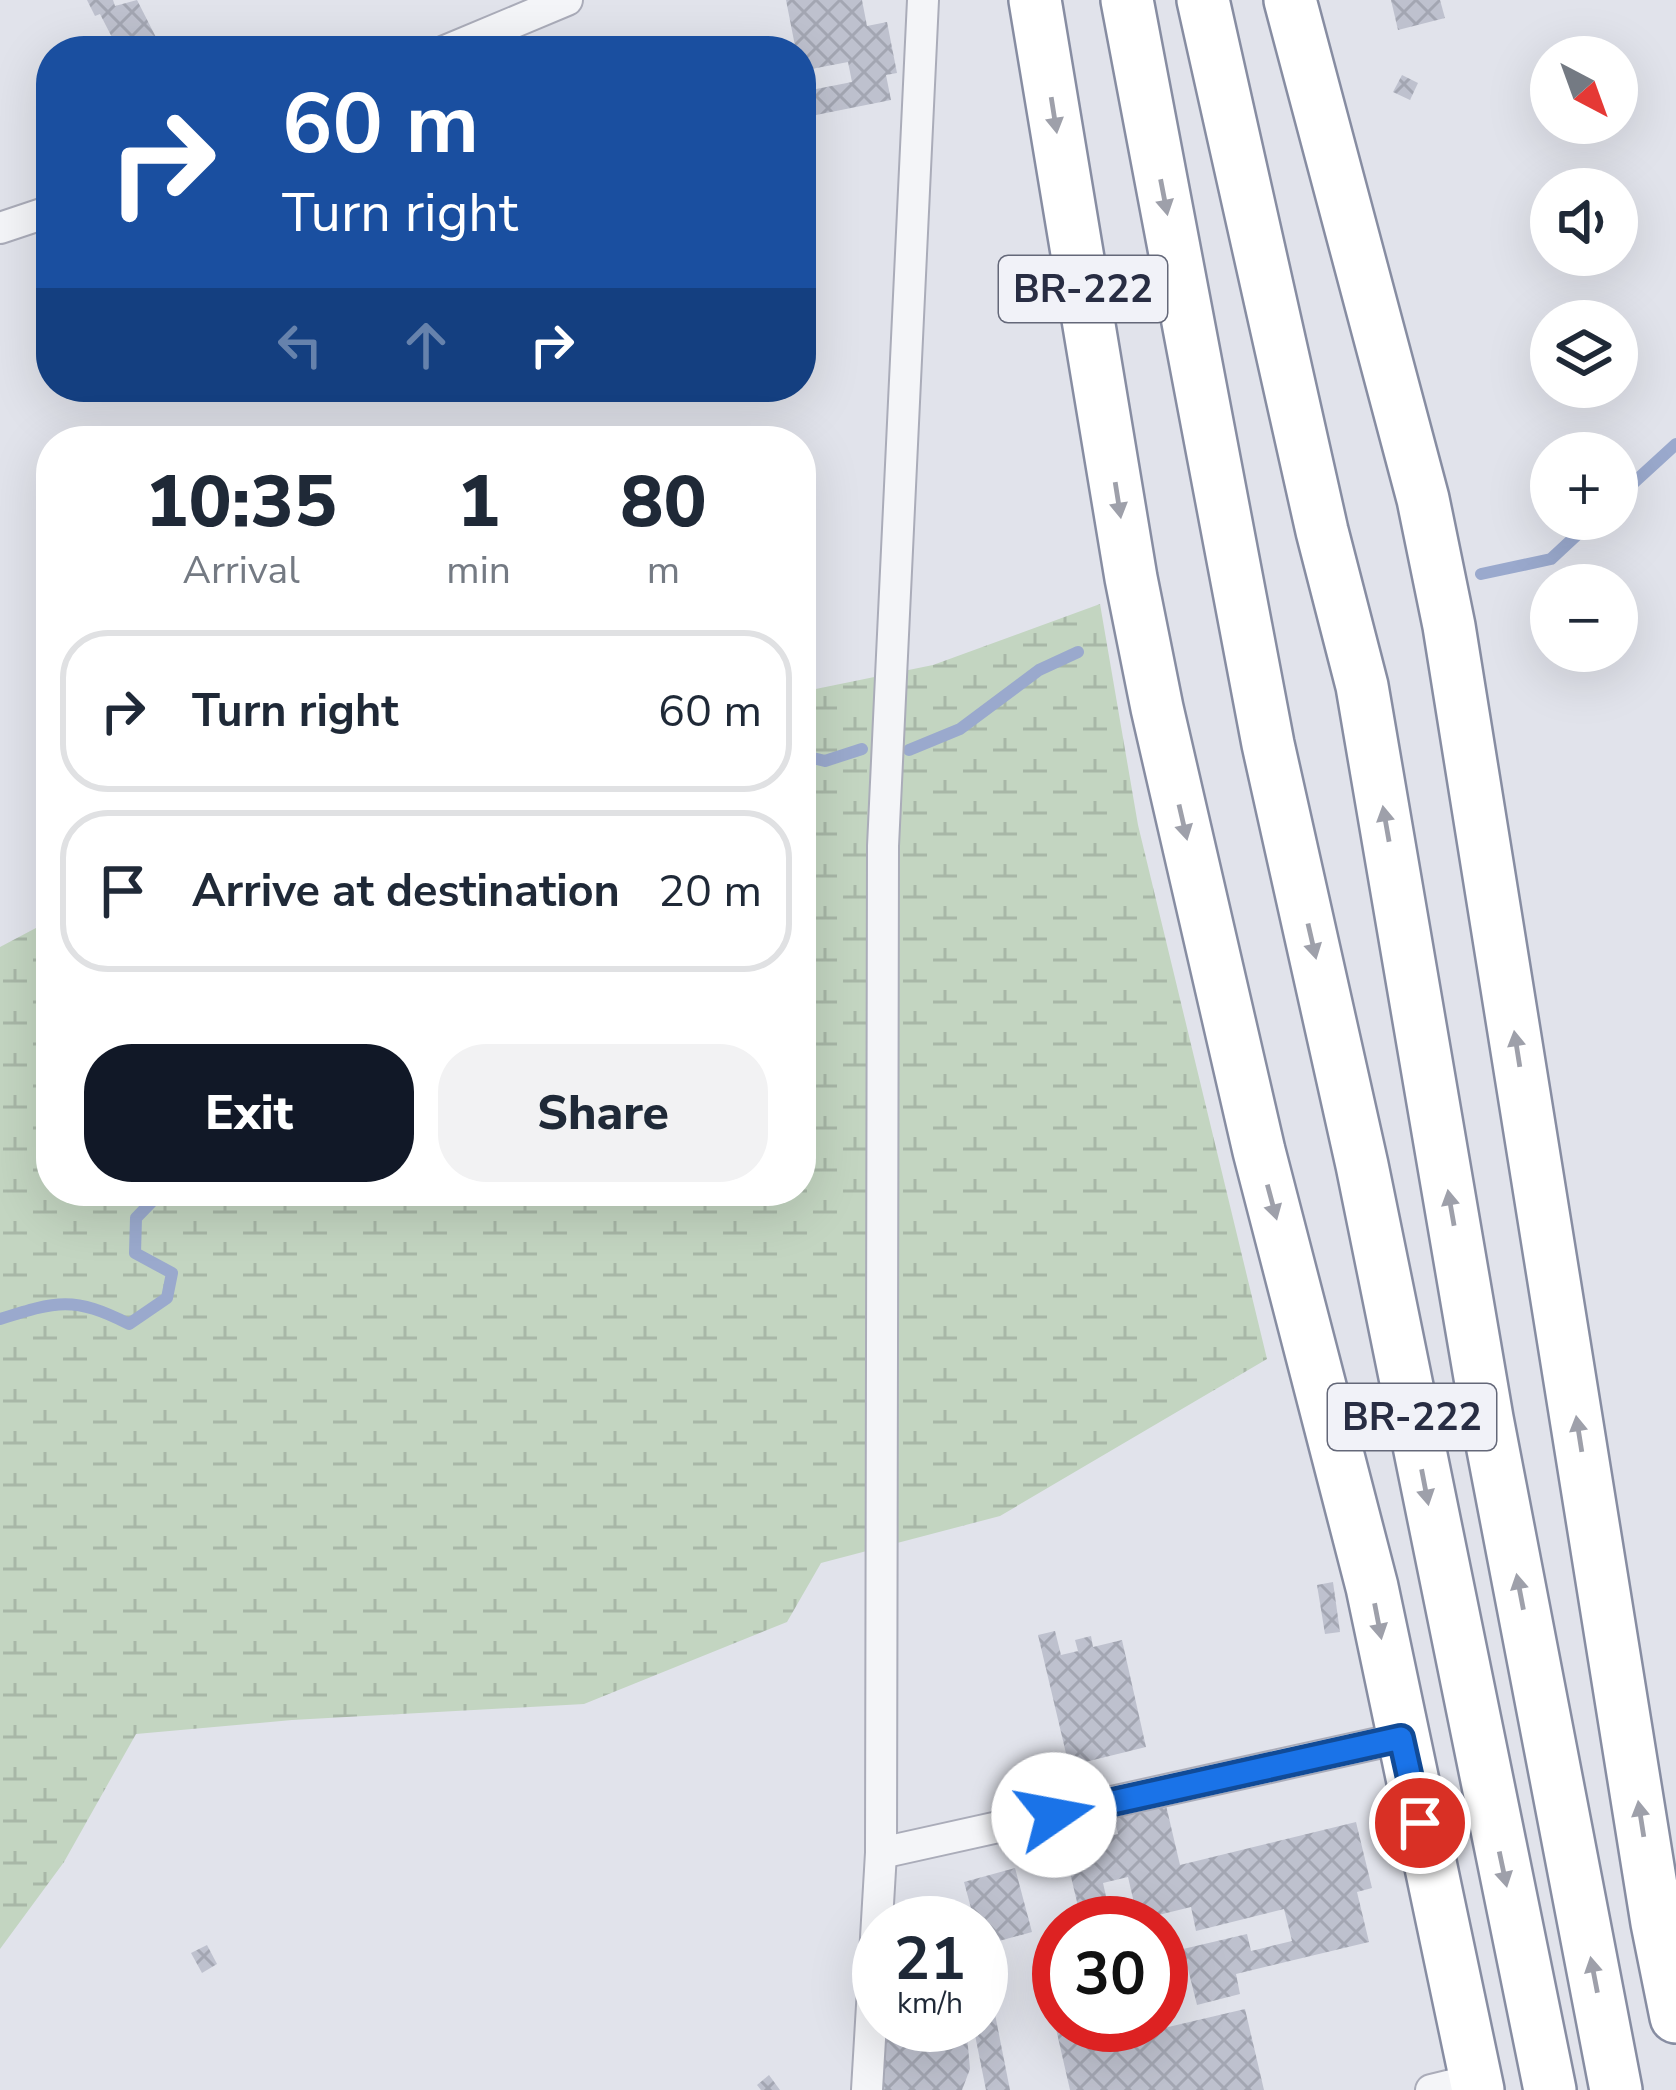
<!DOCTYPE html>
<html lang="en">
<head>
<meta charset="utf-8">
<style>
	body { margin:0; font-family:"Nunito Sans",sans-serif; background:#f2f2f3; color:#1f2937; height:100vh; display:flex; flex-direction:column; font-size:45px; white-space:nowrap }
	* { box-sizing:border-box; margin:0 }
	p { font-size:39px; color:#747a83 }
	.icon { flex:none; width:66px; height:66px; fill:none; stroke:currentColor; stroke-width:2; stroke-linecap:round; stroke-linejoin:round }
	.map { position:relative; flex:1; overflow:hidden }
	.panel { position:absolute; left:36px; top:426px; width:780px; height:780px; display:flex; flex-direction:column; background:#fff; border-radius:48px; box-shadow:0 12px 48px #0002 }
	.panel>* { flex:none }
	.banner { position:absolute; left:36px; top:36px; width:780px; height:366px; border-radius:48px; box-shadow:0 12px 48px #0002; background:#1a4fa0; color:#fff; overflow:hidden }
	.needle { width:78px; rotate:139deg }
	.buttons { position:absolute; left:1530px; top:36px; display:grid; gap:24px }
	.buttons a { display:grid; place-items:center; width:108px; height:108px; border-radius:50%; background:#fff; box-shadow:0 12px 48px #0002; font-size:60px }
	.speed { position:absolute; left:852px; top:1896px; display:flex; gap:24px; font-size:60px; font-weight:700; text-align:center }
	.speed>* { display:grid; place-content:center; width:156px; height:156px; border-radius:50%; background:#fff; box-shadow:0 12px 48px #0002; line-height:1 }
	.speed small { font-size:30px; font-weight:400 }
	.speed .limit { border:18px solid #d22; background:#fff; color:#111 }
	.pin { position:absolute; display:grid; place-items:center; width:102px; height:102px; color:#fff; margin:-51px; border:6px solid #fff; border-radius:50%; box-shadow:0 3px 12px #0007 }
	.me { position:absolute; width:132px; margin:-66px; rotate:78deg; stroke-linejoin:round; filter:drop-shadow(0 0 9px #0008) }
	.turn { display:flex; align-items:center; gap:42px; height:252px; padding:0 48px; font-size:54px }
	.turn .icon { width:156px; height:156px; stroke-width:2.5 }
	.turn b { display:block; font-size:84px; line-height:102px }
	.lanes { display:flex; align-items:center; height:114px; padding:0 48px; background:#0003; justify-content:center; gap:60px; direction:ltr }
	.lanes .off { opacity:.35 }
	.eta { display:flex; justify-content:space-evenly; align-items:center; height:204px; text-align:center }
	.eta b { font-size:72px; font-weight:800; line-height:84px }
	.cta { display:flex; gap:24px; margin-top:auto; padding:24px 48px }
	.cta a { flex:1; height:138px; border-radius:48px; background:#111827; color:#fff; font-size:48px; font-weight:800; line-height:138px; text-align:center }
	.cta a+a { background:#f2f2f3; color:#1f2937 }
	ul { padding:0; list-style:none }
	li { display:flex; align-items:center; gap:36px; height:162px; margin:0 24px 18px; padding:0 24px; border:6px solid #e0e1e3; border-radius:48px }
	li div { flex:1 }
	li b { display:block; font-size:45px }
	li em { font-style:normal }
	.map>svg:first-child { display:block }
	.wetland { fill:url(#wetland-marsh) }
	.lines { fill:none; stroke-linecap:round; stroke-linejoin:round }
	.stream { stroke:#9aa9cd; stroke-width:12 }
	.building { fill:url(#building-cross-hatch) }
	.minor-casing { stroke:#aaacb9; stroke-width:34 }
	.trunk-casing { stroke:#878da2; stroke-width:56 }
	.minor { stroke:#f4f5f8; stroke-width:30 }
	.trunk { stroke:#fff; stroke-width:51 }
	.oneway { fill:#9ea0aa }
	.route-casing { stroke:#114b97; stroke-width:30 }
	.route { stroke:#1a73e8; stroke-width:21 }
	.labels { text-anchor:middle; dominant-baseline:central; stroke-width:10; stroke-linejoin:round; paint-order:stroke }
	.shield { fill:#f1f2f8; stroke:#646879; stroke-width:3 }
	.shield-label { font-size:39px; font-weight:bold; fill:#282d43 }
</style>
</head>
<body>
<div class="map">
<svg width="1676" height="2090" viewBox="0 0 1676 2090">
	<defs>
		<pattern id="wetland-marsh" width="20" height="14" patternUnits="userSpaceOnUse" patternTransform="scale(3)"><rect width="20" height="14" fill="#c3d5c1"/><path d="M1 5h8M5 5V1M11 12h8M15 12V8" fill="none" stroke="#a8b7a7"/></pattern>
		<pattern id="building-cross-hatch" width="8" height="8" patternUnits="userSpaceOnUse" patternTransform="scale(3)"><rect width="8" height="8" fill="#bec1ce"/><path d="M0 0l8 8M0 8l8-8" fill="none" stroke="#a3a6b2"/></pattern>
	</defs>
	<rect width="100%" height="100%" fill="#e1e3eb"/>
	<path class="wetland" d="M1100,604L1138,825L1267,1359L1000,1516L821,1563L787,1622L584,1704L292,1720L136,1734L64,1862L0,1949V947L51,920V1191H801V692L933,665Z"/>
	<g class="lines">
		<g class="stream">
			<path d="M1617,498L1676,444"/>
			<path d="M1481,574L1551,559L1594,519"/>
			<path d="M909,750L960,729L1039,670L1078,652"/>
			<path d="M801,755L825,761L862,749"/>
			<path d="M0,1319C57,1301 74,1296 129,1324L167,1298L172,1273L135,1253L136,1218L162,1191"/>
		</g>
	</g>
	<g class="building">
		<path d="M87,0H113L115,6L137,0L163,51H119L100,14L95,16Z"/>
		<path d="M786,0H862L867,26L887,22L897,73L886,75L891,100L801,118V92L852,82L848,62L801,71V51H796Z"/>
		<path d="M1391,0H1440L1445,18L1398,30Z"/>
		<path d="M1402,75L1418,83L1410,100L1393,92Z"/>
		<path d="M1333,1582L1340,1632L1325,1634L1317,1585Z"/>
		<path d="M1055,1631L1061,1655L1078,1651L1075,1640L1091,1636L1093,1647L1122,1640L1146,1747L1069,1766L1038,1635Z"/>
		<path d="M1165,1801L1180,1865L1356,1822L1372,1888L1357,1892L1369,1942L1236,1974L1240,1994L1197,2005L1183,1949L1247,1934L1251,1951L1292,1941L1284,1909L1196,1931L1191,1907L1138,1920L1128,1877L1103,1883L1112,1923H1082L1067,1860L1095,1853L1092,1840L1118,1834L1113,1813Z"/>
		<path d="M1015,1868L1032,1932L981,1946V1923H975L964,1882Z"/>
		<path d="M207,1945L217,1964L202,1973L191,1953Z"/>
		<path d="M991,1994L1010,2090H986L973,2025H981V1996Z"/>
		<path d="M1059,2005V2025H1163L1164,2028L1245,2009L1264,2090H1070L1051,2007Z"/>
		<path d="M888,2025H966L970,2069L962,2090H881L882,2040Z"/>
		<path d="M769,2075L780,2090H761L757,2085Z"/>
	</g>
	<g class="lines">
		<g class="minor-casing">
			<g id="minor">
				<path d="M445,51L567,0"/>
				<path d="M0,228L51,211"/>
				<path d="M881,1853L1401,1738"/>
				<path d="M867,2090L881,1853L883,846L923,0"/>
				<path d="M1431,2090L1476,2079"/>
			</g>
		</g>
		<g class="trunk-casing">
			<g id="trunk">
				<path d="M1035,0L1131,578L1157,708L1259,1151L1372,1587L1478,2090"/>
				<path d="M1127,0L1268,744L1362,1165L1550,2090"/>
				<path d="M1203,0L1322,531L1362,686L1487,1418L1616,2090"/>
				<path d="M1290,0L1423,499L1449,626L1657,1923L1676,2017"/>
			</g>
		</g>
		<use href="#minor" class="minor"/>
		<use href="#trunk" class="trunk"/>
	</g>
	<defs><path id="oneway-solid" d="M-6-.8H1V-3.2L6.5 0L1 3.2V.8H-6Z" transform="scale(3)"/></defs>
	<g class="oneway">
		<use href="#oneway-solid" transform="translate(1054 115) rotate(81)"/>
		<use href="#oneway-solid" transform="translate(1164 197) rotate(79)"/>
		<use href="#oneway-solid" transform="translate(1118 500) rotate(81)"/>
		<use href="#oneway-solid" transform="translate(1183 822) rotate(77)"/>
		<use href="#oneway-solid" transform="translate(1386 824) rotate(-100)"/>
		<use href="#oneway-solid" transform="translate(1312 941) rotate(77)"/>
		<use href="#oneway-solid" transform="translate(1517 1049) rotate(-99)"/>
		<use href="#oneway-solid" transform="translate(1272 1202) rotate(75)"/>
		<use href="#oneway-solid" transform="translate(1451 1208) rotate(-100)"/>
		<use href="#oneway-solid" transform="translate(1579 1434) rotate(-99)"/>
		<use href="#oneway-solid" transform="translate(1425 1487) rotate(79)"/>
		<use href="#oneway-solid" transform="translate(1520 1592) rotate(-101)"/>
		<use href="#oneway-solid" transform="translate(1378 1621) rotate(79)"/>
		<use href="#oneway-solid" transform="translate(1641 1819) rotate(-99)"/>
		<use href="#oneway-solid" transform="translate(1503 1869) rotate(78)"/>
		<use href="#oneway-solid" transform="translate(1594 1975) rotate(-101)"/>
	</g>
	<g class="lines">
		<g class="route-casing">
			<path id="route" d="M1054,1815L1401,1738L1420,1823"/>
		</g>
		<use href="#route" class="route"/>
	</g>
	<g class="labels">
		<g class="shield">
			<rect x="999" y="256" width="168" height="66" rx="9"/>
			<rect x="1328" y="1384" width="168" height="66" rx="9"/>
		</g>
		<g class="shield-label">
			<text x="1083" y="289">BR-222</text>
			<text x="1412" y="1417">BR-222</text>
		</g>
	</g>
</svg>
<div class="buttons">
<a><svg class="needle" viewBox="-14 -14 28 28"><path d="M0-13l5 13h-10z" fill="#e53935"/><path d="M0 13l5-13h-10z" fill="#747a83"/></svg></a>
<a><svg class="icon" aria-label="sound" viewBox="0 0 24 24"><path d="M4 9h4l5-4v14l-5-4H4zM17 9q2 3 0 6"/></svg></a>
<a><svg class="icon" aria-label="layers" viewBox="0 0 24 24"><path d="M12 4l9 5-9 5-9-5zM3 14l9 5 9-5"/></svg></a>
<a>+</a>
<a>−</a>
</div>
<div class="speed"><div>21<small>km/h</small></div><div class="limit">30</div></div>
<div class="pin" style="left:1420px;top:1823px;background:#d93025"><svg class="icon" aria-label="arrive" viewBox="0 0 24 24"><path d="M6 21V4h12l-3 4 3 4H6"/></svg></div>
<svg class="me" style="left:1054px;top:1815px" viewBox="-20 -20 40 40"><circle r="19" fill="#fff"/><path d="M0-13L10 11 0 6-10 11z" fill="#1a73e8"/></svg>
<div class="banner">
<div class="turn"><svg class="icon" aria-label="right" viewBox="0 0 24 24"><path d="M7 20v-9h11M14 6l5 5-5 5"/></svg><div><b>60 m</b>Turn right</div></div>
<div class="lanes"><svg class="icon off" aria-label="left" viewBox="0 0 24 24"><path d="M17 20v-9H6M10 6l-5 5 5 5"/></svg><svg class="icon off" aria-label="ahead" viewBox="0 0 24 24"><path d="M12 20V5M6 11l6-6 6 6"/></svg><svg class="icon" aria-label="right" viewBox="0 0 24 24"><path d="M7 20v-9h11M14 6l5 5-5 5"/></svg></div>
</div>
<section class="panel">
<div class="eta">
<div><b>10:35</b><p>Arrival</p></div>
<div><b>1</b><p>min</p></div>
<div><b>80</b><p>m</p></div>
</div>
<ul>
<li><svg class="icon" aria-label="right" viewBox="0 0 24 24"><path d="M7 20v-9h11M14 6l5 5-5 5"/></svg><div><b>Turn right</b></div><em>60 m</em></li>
<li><svg class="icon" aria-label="arrive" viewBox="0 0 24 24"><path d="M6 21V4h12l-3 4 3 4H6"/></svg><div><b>Arrive at destination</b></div><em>20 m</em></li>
</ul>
<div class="cta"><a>Exit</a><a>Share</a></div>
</section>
</div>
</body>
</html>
